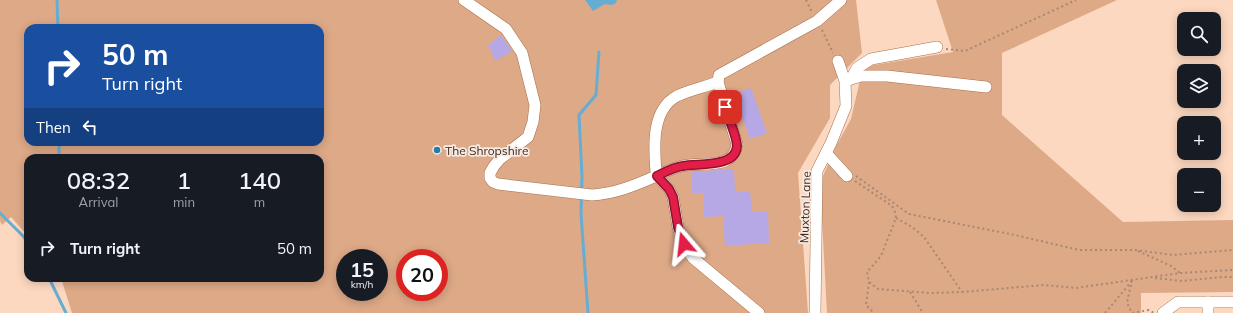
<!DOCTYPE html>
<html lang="en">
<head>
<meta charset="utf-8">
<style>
	body { margin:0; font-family:Mulish,sans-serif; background:#242831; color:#f1f3f6; height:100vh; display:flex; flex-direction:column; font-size:15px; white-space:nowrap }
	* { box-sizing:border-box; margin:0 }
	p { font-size:13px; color:#9ea1a6 }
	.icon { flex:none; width:22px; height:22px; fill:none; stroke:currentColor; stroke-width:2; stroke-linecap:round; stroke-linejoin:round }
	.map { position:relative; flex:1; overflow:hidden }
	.panel { position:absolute; left:24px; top:154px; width:300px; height:128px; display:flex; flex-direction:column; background:#171b24; border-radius:12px; box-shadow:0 2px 10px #0003 }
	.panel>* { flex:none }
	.hud { position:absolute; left:24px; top:24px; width:300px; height:122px; border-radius:12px; box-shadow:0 2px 10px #0003; background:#1a4fa0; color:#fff; overflow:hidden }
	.controls { position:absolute; left:1177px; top:12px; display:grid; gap:8px }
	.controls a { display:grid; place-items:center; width:44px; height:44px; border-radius:8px; background:#171b24; box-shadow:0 2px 10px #0003; font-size:20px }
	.speed { position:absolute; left:336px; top:249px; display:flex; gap:8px; font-size:20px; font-weight:700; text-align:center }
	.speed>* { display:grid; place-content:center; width:52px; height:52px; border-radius:50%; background:#171b24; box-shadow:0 2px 10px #0003; line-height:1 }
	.speed small { font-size:10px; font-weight:400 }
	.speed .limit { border:6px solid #d22; background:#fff; color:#111 }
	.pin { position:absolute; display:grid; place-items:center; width:34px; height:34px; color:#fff; margin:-17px; border-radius:8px; box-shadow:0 2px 6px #0006 }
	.me { position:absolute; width:44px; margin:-22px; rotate:343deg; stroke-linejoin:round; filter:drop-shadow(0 0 3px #0008) }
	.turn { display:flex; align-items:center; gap:14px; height:84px; padding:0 12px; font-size:18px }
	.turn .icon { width:52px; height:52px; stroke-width:2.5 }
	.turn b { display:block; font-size:28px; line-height:34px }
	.then { display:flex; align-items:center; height:38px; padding:0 12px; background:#0003; gap:8px; font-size:15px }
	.eta { display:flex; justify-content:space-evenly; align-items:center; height:68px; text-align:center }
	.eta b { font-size:24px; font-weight:600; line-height:28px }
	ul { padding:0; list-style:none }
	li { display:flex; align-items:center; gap:12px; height:52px; padding:0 12px }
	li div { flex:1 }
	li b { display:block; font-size:15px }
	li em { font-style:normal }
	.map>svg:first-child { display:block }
	.green { fill:#dea987; fill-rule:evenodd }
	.water { fill:#66add4 }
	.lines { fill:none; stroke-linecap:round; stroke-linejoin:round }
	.stream { stroke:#66add4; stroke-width:3 }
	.building { fill:#b6a8e5 }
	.minor-casing { stroke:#a7704a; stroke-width:12 }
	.path { stroke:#a78874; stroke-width:2; stroke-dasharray:2 3; stroke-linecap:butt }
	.minor { stroke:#fff; stroke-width:11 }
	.route-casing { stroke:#92132f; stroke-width:10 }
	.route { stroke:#e11d48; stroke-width:7 }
	.poi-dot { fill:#1f7eaa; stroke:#f7eae3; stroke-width:1.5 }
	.labels { text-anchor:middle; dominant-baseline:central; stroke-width:3.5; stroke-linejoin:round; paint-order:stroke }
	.poi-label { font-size:12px; fill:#422a1a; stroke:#f7eae3; text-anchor:start }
	.street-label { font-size:12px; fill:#422a1a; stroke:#f7eae3 }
</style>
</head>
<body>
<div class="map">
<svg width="1233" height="313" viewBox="0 0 1233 313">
	<rect width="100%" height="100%" fill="#fdd8c0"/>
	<g class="green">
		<path d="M0,0H856L862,53L830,85V118L798,173L808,313H72L61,278H320V158H28V236L11,217L2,225L0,221ZM28,28H320V142H28ZM345,258H379V292H345ZM405,258H439V292H405Z"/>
		<path d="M936,0H1117L1002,53V115L1123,222L1233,220V292L1141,293V313H827L820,183L835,148L851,119L861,76L868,66L953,52Z"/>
	</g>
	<path class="water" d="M585,0H617L616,3L612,5L605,4L593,11Z"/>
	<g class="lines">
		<g class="stream">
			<path d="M57,0L58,28"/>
			<path d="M59,142V158"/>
			<path d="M0,213L23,236L28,243"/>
			<path d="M49,278L66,313"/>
			<path d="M588,313L581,214L582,177L579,115L596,95L599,52"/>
		</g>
	</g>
	<g class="building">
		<path d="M501,35L512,51L495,61L491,51L487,46Z"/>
		<path d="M751,88L767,133L750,139L734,94Z"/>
		<path d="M734,169L735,191H750L752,212L768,211L769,243L725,246L723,216L704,217L703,193H692L691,172Z"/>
	</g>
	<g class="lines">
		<g class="minor-casing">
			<g id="minor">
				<path d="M464,0L506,29L522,53L535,105L533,122L528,137L500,159L494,166L490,173V178L493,182L498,184L592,195C614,194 636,185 656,176C665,172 673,168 682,166C696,163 712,166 725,161C733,157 736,152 737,144L718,82L719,75L817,21L841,0"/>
				<path d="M851,79L861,76H887L986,87"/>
				<path d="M848,80L851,79L857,68L871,59L937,47"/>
				<path d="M718,82C705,87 689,90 677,96C651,110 654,147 656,172L657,176L669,189L673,197L678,227L683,244L693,258L759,313"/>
				<path d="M826,153L847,176"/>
				<path d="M1208,302V313"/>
				<path d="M815,313L817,171L831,143L846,106L845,81L838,61"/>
				<path d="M1163,313L1178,302H1233"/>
			</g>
		</g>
		<g class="path">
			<path d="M806,0L812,12"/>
			<path d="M822,30L833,53"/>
			<path d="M946,49L965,51L1076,0"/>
			<path d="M856,176L909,214L1015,235L1079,250H1135L1173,255L1233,250"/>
			<path d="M855,181L892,206L895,212L896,218L881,256L867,272L869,282L878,289L930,293L962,292L1044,285L1076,288L1180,273L1233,270"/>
			<path d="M896,218L912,227L924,237L962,292"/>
			<path d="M1138,251L1171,266L1180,273"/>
			<path d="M1155,278L1182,281L1222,277H1233"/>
			<path d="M1132,280L1127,303L1132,313L1149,310L1154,313"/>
			<path d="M869,282L866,305L874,313"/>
			<path d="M910,292L923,313"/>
			<path d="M1105,313L1132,281"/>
		</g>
		<use href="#minor" class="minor"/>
	</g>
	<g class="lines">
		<g class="route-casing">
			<path id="route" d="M684,244L678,227L673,197L669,189L657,176C665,172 674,167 683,166C698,163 736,168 737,146C737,137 728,117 725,107"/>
		</g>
		<use href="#route" class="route"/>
	</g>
	<circle class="poi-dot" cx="437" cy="150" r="4"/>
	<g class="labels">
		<g class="poi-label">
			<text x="445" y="150">The Shropshire</text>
		</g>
		<g class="street-label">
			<text transform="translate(805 207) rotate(-88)">Muxton Lane</text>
		</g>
	</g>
</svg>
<div class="controls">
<a><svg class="icon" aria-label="search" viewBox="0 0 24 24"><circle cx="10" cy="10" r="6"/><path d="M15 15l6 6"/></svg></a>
<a><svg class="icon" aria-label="layers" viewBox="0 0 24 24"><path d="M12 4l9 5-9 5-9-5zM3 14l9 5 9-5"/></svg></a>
<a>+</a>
<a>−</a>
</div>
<div class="speed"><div>15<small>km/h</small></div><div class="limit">20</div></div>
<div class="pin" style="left:725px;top:107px;background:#d93025"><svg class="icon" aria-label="arrive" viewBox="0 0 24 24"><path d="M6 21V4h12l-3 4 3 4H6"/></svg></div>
<svg class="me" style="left:684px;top:244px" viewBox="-20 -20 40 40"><path d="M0-17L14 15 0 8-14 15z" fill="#e11d48" stroke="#fff" stroke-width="4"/></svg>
<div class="hud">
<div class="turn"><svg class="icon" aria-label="right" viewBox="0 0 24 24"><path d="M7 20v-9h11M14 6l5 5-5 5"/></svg><div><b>50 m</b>Turn right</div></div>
<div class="then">Then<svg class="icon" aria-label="left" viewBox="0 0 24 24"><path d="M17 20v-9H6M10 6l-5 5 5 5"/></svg></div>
</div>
<section class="panel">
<div class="eta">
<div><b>08:32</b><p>Arrival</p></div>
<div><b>1</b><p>min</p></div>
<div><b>140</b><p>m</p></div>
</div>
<ul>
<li><svg class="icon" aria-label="right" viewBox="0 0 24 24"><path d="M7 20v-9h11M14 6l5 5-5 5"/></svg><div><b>Turn right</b></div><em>50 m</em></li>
</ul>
</section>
</div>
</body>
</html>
